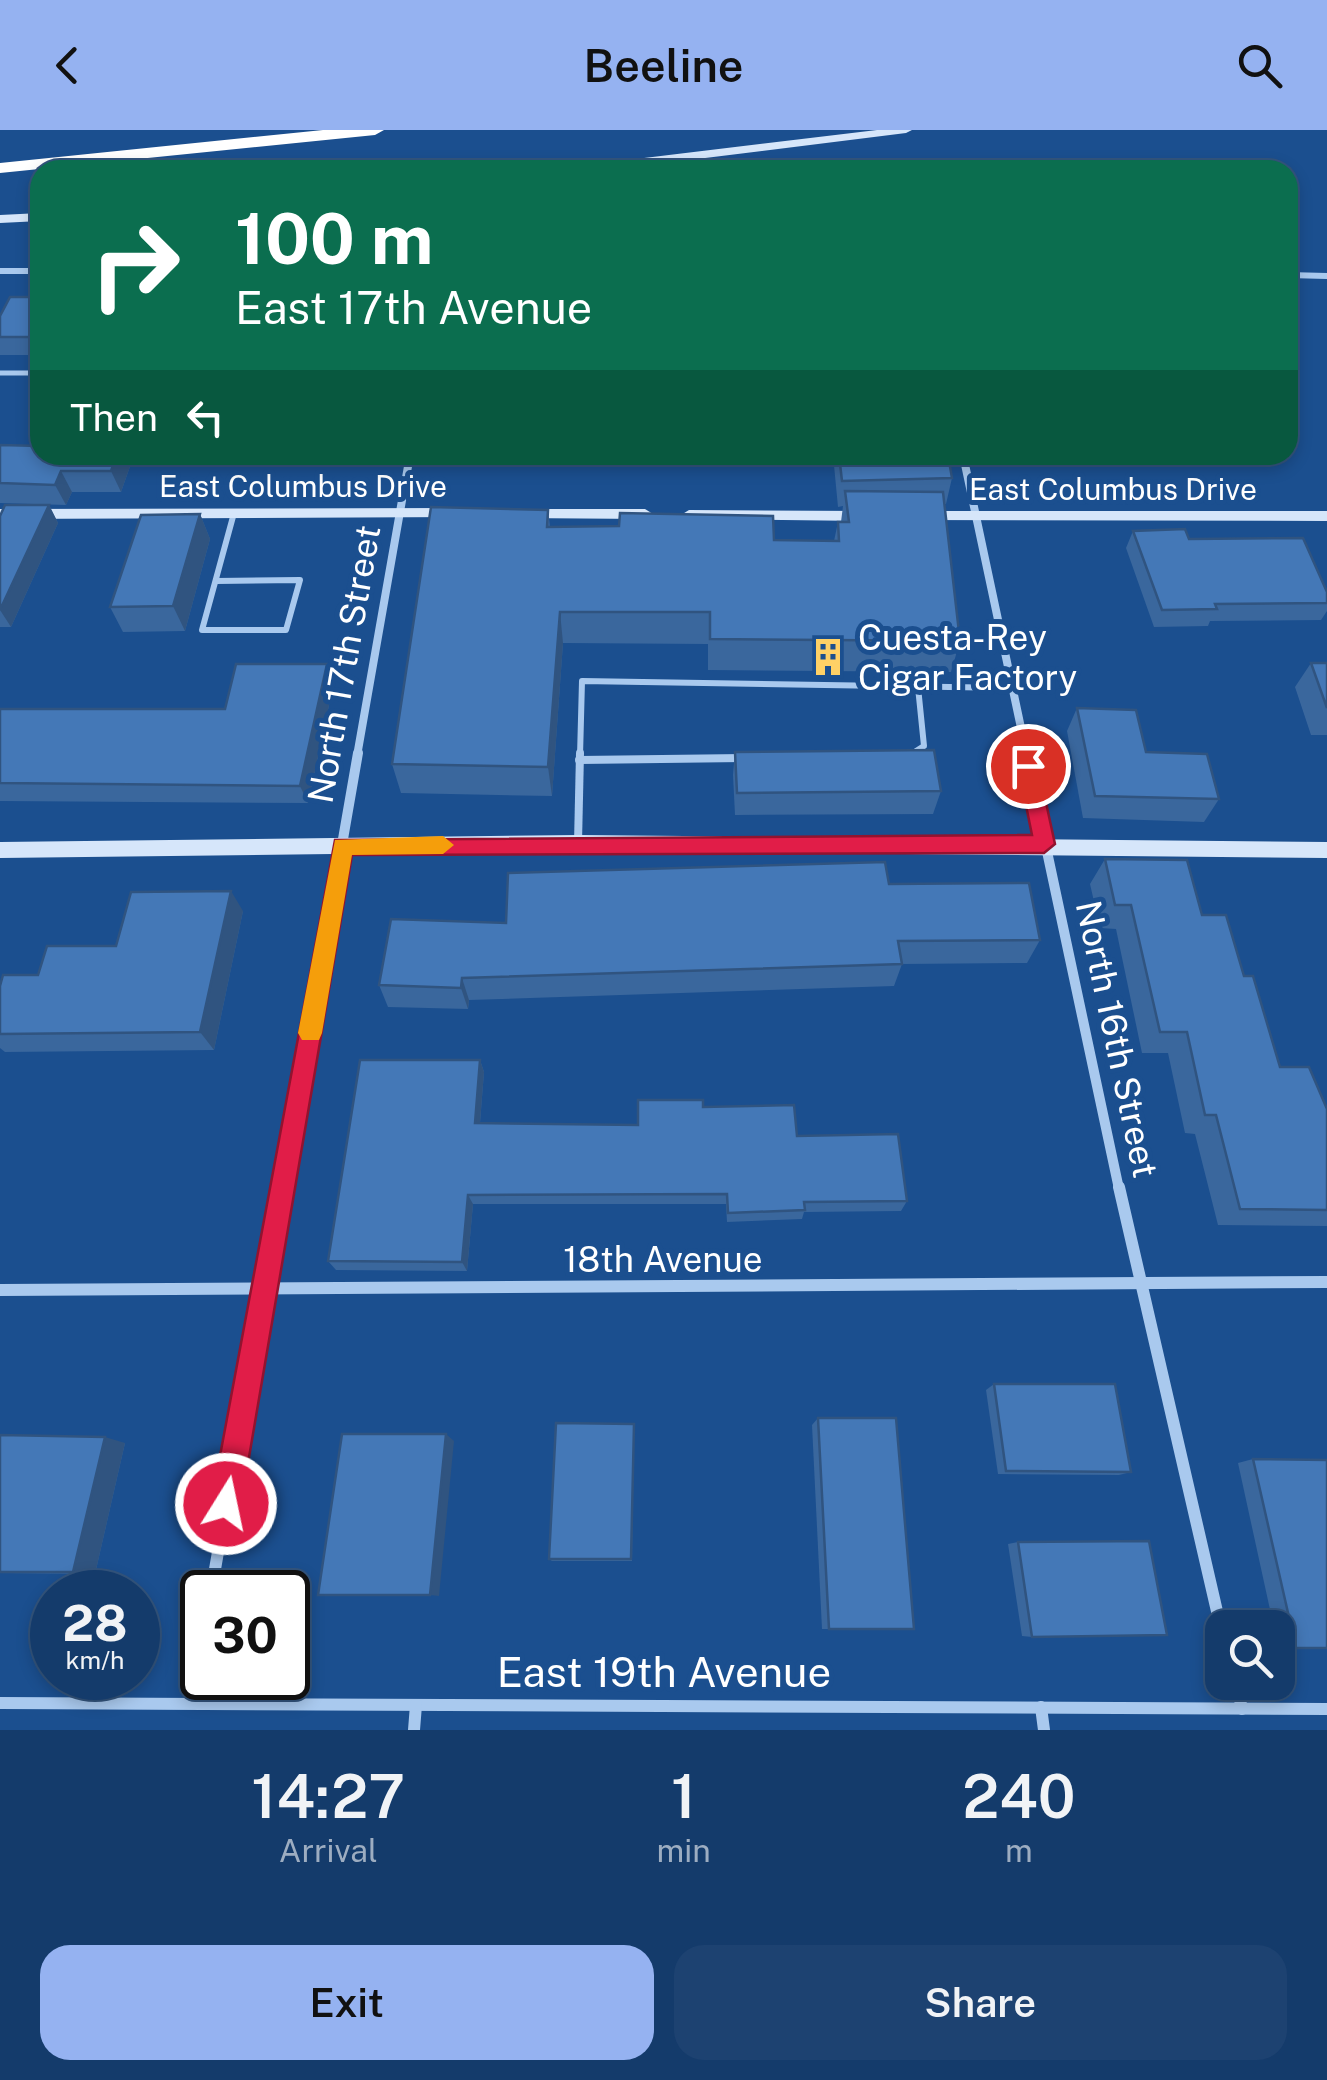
<!DOCTYPE html>
<html lang="en">
<head>
<meta charset="utf-8">
<style>
	body { margin:0; font-family:"Public Sans",sans-serif; background:#1d4271; color:#f1f3f6; height:100vh; display:flex; flex-direction:column; font-size:38px; white-space:nowrap }
	* { box-sizing:border-box; margin:0 }
	p { font-size:32px; color:#9dadc1 }
	.icon { flex:none; width:55px; height:55px; fill:none; stroke:currentColor; stroke-width:2; stroke-linecap:round; stroke-linejoin:round }
	.map { position:relative; height:1600px; overflow:hidden }
	.panel { display:flex; flex-direction:column; background:#143b6b; flex:1 }
	.panel>* { flex:none }
	.guide { position:absolute; left:30px; top:30px; width:1268px; height:305px; border-radius:30px; box-shadow:0 5px 15px #0003,0 0 0 2px #33557e; background:#0b6e4f; color:#fff; overflow:hidden }
	.controls { position:absolute; left:1205px; top:1480px; display:grid; gap:20px }
	.controls a { display:grid; place-items:center; width:90px; height:90px; border-radius:20px; background:#143b6b; box-shadow:0 5px 15px #0003,0 0 0 2px #33557e; font-size:50px }
	.speed { position:absolute; left:30px; top:1440px; display:flex; gap:20px; font-size:50px; font-weight:700; text-align:center }
	.speed>* { display:grid; place-content:center; width:130px; height:130px; border-radius:50%; background:#143b6b; box-shadow:0 5px 15px #0003,0 0 0 2px #33557e; line-height:1 }
	.speed small { font-size:25px; font-weight:400 }
	.speed .limit { border:5px solid #111; border-radius:15px; background:#fff; color:#111 }
	.pin { position:absolute; display:grid; place-items:center; width:85px; height:85px; color:#fff; margin:-42px; border:5px solid #fff; border-radius:50%; box-shadow:0 2px 10px #0007 }
	.me { position:absolute; width:110px; margin:-55px; rotate:10deg; stroke-linejoin:round; filter:drop-shadow(0 0 8px #0008) }
	.turn { display:flex; align-items:center; gap:35px; height:210px; padding:0 40px; font-size:45px }
	.turn .icon { width:130px; height:130px; stroke-width:2.5 }
	.turn b { display:block; font-size:70px; line-height:85px }
	.then { display:flex; align-items:center; height:95px; padding:0 40px; background:#0003; gap:20px; font-size:38px }
	.eta { display:flex; justify-content:space-evenly; align-items:center; height:170px; text-align:center }
	.eta b { font-size:60px; font-weight:600; line-height:70px }
	.button { display:flex; gap:20px; margin-top:auto; padding:20px 40px }
	.button a { flex:1; height:115px; border-radius:30px; background:#95b2f1; color:#111; font-size:40px; font-weight:600; line-height:115px; text-align:center }
	.button a+a { background:#1d4271; color:#f1f3f6 }
	header { display:flex; justify-content:space-between; align-items:center; height:130px; padding:0 40px; background:#95b2f1; color:#111; font-size:45px; font-weight:600 }
	.map>svg:first-child { display:block }
	.lines { fill:none; stroke-linecap:round; stroke-linejoin:round }
	.lane-far2 { stroke:#a9c9ee; stroke-width:5 }
	.lane-far1 { stroke:#a9c9ee; stroke-width:6 }
	.lane { stroke:#a9c9ee; stroke-width:8 }
	.street-far3 { stroke:#a9c9ee; stroke-width:6 }
	.street-far2 { stroke:#a9c9ee; stroke-width:8 }
	.street-far1 { stroke:#a9c9ee; stroke-width:10 }
	.street { stroke:#a9c9ee; stroke-width:12 }
	.secondary { fill:#d6e6fa; fill-rule:evenodd }
	.highway { fill:#fff; fill-rule:evenodd }
	.wall { fill:#3a679d }
	.shaded-wall { fill:#305480 }
	.building { fill:#4478b7; stroke:#305480; stroke-width:2.5 }
	.route { fill:#e11d48; stroke:#92132f; stroke-width:2.5 }
	.slow { fill:#f59e0b }
	.labels { text-anchor:middle; dominant-baseline:central; stroke-width:10; stroke-linejoin:round; paint-order:stroke }
	.far-street-label { font-size:30px; fill:#fff; stroke:#1b4f8f }
	.poi-label { font-size:35px; fill:#fff; stroke:#1b4f8f; text-anchor:start }
	.street-label { font-size:35px; fill:#fff; stroke:#1b4f8f }
	.near-street-label { font-size:42px; fill:#fff; stroke:#1b4f8f }
</style>
</head>
<body>
<header><svg class="icon" aria-label="back" viewBox="0 0 24 24"><path d="M15 5l-7 7 7 7"/></svg>Beeline<svg class="icon" aria-label="search" viewBox="0 0 24 24"><circle cx="10" cy="10" r="6"/><path d="M15 15l6 6"/></svg></header>
<div class="map">
<svg width="1327" height="1600" viewBox="0 0 1327 1600">
	<rect width="100%" height="100%" fill="#1b4f8f"/>
	<g class="lines">
		<path class="lane-far2" d="M0,243H40"/>
		<g class="lane-far1">
			<path d="M216,451L300,450L286,500H202L234,383"/>
			<path d="M913,623L924,616L918,557"/>
			<path d="M580,626L582,551L1012,558"/>
		</g>
		<g class="lane">
			<path d="M579,630L744,628"/>
			<path d="M578,713L580,623"/>
		</g>
		<g class="street-far3">
			<path d="M0,141H40"/>
			<path d="M1288,145L1327,146"/>
		</g>
		<g class="street-far2">
			<path d="M963,325L1027,626"/>
			<path d="M357,626L410,325"/>
		</g>
		<g class="street-far1">
			<path d="M1026,623L1119,1059"/>
			<path d="M282,1059L358,623"/>
		</g>
		<g class="street">
			<path d="M1119,1057L1222,1503"/>
			<path d="M0,1160L1327,1152"/>
			<path d="M211,1462L282,1057"/>
			<path d="M1236,1552L1242,1579"/>
			<path d="M0,1573L1327,1579"/>
			<path d="M198,1574L202,1536"/>
			<path d="M1041,1577L1044,1600"/>
			<path d="M414,1600L416,1575"/>
		</g>
		<g class="secondary">
			<path d="M877,0H912L906,3L608,40H572L578,36Z"/>
			<path d="M40,83V91L0,93V85Z"/>
			<path d="M455,378L463,383L461,387L0,389V379Z"/>
			<path d="M524,379H645L653,384L645,389L518,388V380Z"/>
			<path d="M689,380L865,381L873,386L865,391L683,389L681,385Z"/>
			<path d="M919,381H1327V391L913,390V382Z"/>
			<path d="M578,705L1327,712V728L578,721L0,728V712Z"/>
		</g>
		<path class="highway" d="M323,0H384L375,5L0,43V33Z"/>
	</g>
	<g class="wall">
		<path d="M40,167V225H0V186Z"/>
		<path d="M0,315L40,325H134L121,362H72L66,375L0,373Z"/>
		<path d="M833,325H948L952,348L946,374H944L960,511L951,542L708,540V514L563,513L552,666L401,663L392,634L548,380L550,397L774,410L834,411L838,392H841L843,376L838,377Z"/>
		<path d="M49,375L58,393L11,497H0V386Z"/>
		<path d="M200,384L210,409L185,501L123,502L110,477Z"/>
		<path d="M1133,401L1189,409L1327,462V481L1321,490L1210,491L1208,496L1154,497L1126,418Z"/>
		<path d="M1311,533H1327V605H1311L1295,557Z"/>
		<path d="M334,552L308,673L0,671V579H225Z"/>
		<path d="M1077,578L1219,669L1204,692L1083,688L1067,601Z"/>
		<path d="M735,622L941,661L933,684L735,685L733,645Z"/>
		<path d="M1105,729L1202,785L1244,846L1280,937L1327,979V1096L1218,1095L1195,1004L1185,1003L1168,923H1142L1116,799L1100,798L1090,754Z"/>
		<path d="M889,754L1040,810L1027,833L902,834L894,856L469,870L468,879L388,877L379,855L506,793Z"/>
		<path d="M243,781L214,920L5,922L0,918V856Z"/>
		<path d="M480,930L484,942L480,993L638,995L703,977L797,1006L907,1071L901,1081L804,1082L802,1089L727,1092L726,1074H473L467,1141L336,1140L328,1131Z"/>
		<path d="M994,1254L1131,1342L1119,1345L998,1344L986,1260Z"/>
		<path d="M818,1288L914,1499H822L812,1295Z"/>
		<path d="M634,1294L632,1431H552L549,1429Z"/>
		<path d="M0,1305L125,1313L95,1444L0,1443Z"/>
		<path d="M1253,1329L1327,1518L1278,1517V1498H1274L1238,1333Z"/>
		<path d="M1018,1412L1032,1507L1022,1506L1008,1414Z"/>
	</g>
	<g class="shaded-wall">
		<path d="M40,190V225L31,207Z"/>
		<path d="M117,325H134L121,362L111,341Z"/>
		<path d="M61,341L72,362L66,375L55,355Z"/>
		<path d="M49,375L58,393L11,497L0,480Z"/>
		<path d="M200,384L210,409L185,501L173,476Z"/>
		<path d="M560,482L563,513L552,666L548,637Z"/>
		<path d="M327,534L334,552L308,673L300,656Z"/>
		<path d="M231,761L243,781L214,920L200,902Z"/>
		<path d="M462,848L469,870L468,879L461,858Z"/>
		<path d="M480,930L484,942L479,1004L475,993Z"/>
		<path d="M468,1065L473,1074L467,1141L462,1132Z"/>
		<path d="M446,1304L454,1311L439,1466L430,1465Z"/>
		<path d="M105,1307L125,1313L95,1444L73,1442Z"/>
	</g>
	<g class="building">
		<path d="M10,167H40V190L31,207H0V186Z"/>
		<path d="M0,315L40,316V325H117L111,341H61L55,355L0,353Z"/>
		<path d="M839,325H948L952,348L842,351Z"/>
		<path d="M845,361L943,362L960,511L710,509V482H560L548,637L392,634L431,377L548,380L547,397L619,396L620,383L773,386L774,410L839,411L838,392H849Z"/>
		<path d="M5,375H49L0,480V386Z"/>
		<path d="M200,384L173,476L110,477L141,385Z"/>
		<path d="M1185,399L1189,409L1303,408L1327,462V473L1215,474L1217,479L1162,480L1133,401Z"/>
		<path d="M1311,533H1327V578Z"/>
		<path d="M236,534H327L300,656L0,653V579H225Z"/>
		<path d="M1077,578L1136,580L1146,622L1207,624L1219,669L1095,666Z"/>
		<path d="M934,620L941,661L737,663L735,622Z"/>
		<path d="M1105,729L1187,730L1202,785H1226L1244,846H1253L1280,937H1309L1327,979V1080L1240,1079L1216,985H1205L1187,902H1160L1131,775H1115Z"/>
		<path d="M885,732L889,754L1029,753L1040,810L898,811L902,834L462,848L461,858L379,855L391,789L506,793L508,743Z"/>
		<path d="M231,761L200,902L0,904V856L3,845H38L47,816H116L131,762Z"/>
		<path d="M360,930H480L475,993L638,995V970H703V977L794,975L797,1006L898,1004L907,1071L804,1072L805,1080L728,1083L727,1064L468,1065L462,1132L328,1131Z"/>
		<path d="M994,1254H1115L1131,1342L1006,1341Z"/>
		<path d="M818,1288H896L914,1499H829Z"/>
		<path d="M556,1293L634,1294L631,1429H549Z"/>
		<path d="M342,1304H446L430,1465H318Z"/>
		<path d="M0,1305L105,1307L73,1442H0Z"/>
		<path d="M1253,1329L1327,1330V1518H1296Z"/>
		<path d="M1149,1411L1167,1505L1032,1507L1018,1412Z"/>
	</g>
	<path class="route" d="M1028,628L1038,636L1055,714L1044,723L352,725L241,1374L237,1385L226,1389L216,1385L211,1374L335,710L1032,705L1018,636Z"/>
	<path class="slow" d="M443,706L454,715L443,724L352,725L322,903L319,910H302L298,903L335,710Z"/>
	<defs>
		<g id="building-bare" transform="scale(3)"><path d="M-4-6H4V6H1V3H-1V6H-4ZM-2.5-4.3h1.7v1.8h-1.7ZM.8-4.3h1.7v1.8H.8ZM-2.5-1h1.7V.8h-1.7ZM.8-1h1.7V.8H.8Z" fill="#ffd166" stroke="#1b4f8f" stroke-width="2.5" paint-order="stroke"/></g>
	</defs>
	<g fill-rule="evenodd">
		<use href="#building-bare" x="828" y="527"/>
	</g>
	<g class="labels">
		<g class="far-street-label">
			<text x="303" y="356">East Columbus Drive</text>
			<text x="1113" y="359">East Columbus Drive</text>
		</g>
		<g class="poi-label">
			<text x="858" y="507">Cuesta-Rey<tspan x="858" dy="40">Cigar Factory</tspan></text>
		</g>
		<g class="street-label">
			<text transform="translate(344 534) rotate(-80)">North 17th Street</text>
			<text transform="translate(1117 909) rotate(78)">North 16th Street</text>
			<text x="663" y="1129">18th Avenue</text>
		</g>
		<g class="near-street-label">
			<text x="664" y="1541">East 19th Avenue</text>
		</g>
	</g>
</svg>
<div class="controls">
<a><svg class="icon" aria-label="search" viewBox="0 0 24 24"><circle cx="10" cy="10" r="6"/><path d="M15 15l6 6"/></svg></a>
</div>
<div class="speed"><div>28<small>km/h</small></div><div class="limit">30</div></div>
<div class="pin" style="left:1028px;top:636px;background:#d93025"><svg class="icon" aria-label="arrive" viewBox="0 0 24 24"><path d="M6 21V4h12l-3 4 3 4H6"/></svg></div>
<svg class="me" style="left:226px;top:1374px" viewBox="-20 -20 40 40"><circle r="17" fill="#e11d48" stroke="#fff" stroke-width="3"/><path d="M0-11L8 9 0 5-8 9z" fill="#fff"/></svg>
<div class="guide">
<div class="turn"><svg class="icon" aria-label="right" viewBox="0 0 24 24"><path d="M7 20v-9h11M14 6l5 5-5 5"/></svg><div><b>100 m</b>East 17th Avenue</div></div>
<div class="then">Then<svg class="icon" aria-label="left" viewBox="0 0 24 24"><path d="M17 20v-9H6M10 6l-5 5 5 5"/></svg></div>
</div>
</div>
<section class="panel">
<div class="eta">
<div><b>14:27</b><p>Arrival</p></div>
<div><b>1</b><p>min</p></div>
<div><b>240</b><p>m</p></div>
</div>
<div class="button"><a>Exit</a><a>Share</a></div>
</section>
</body>
</html>
